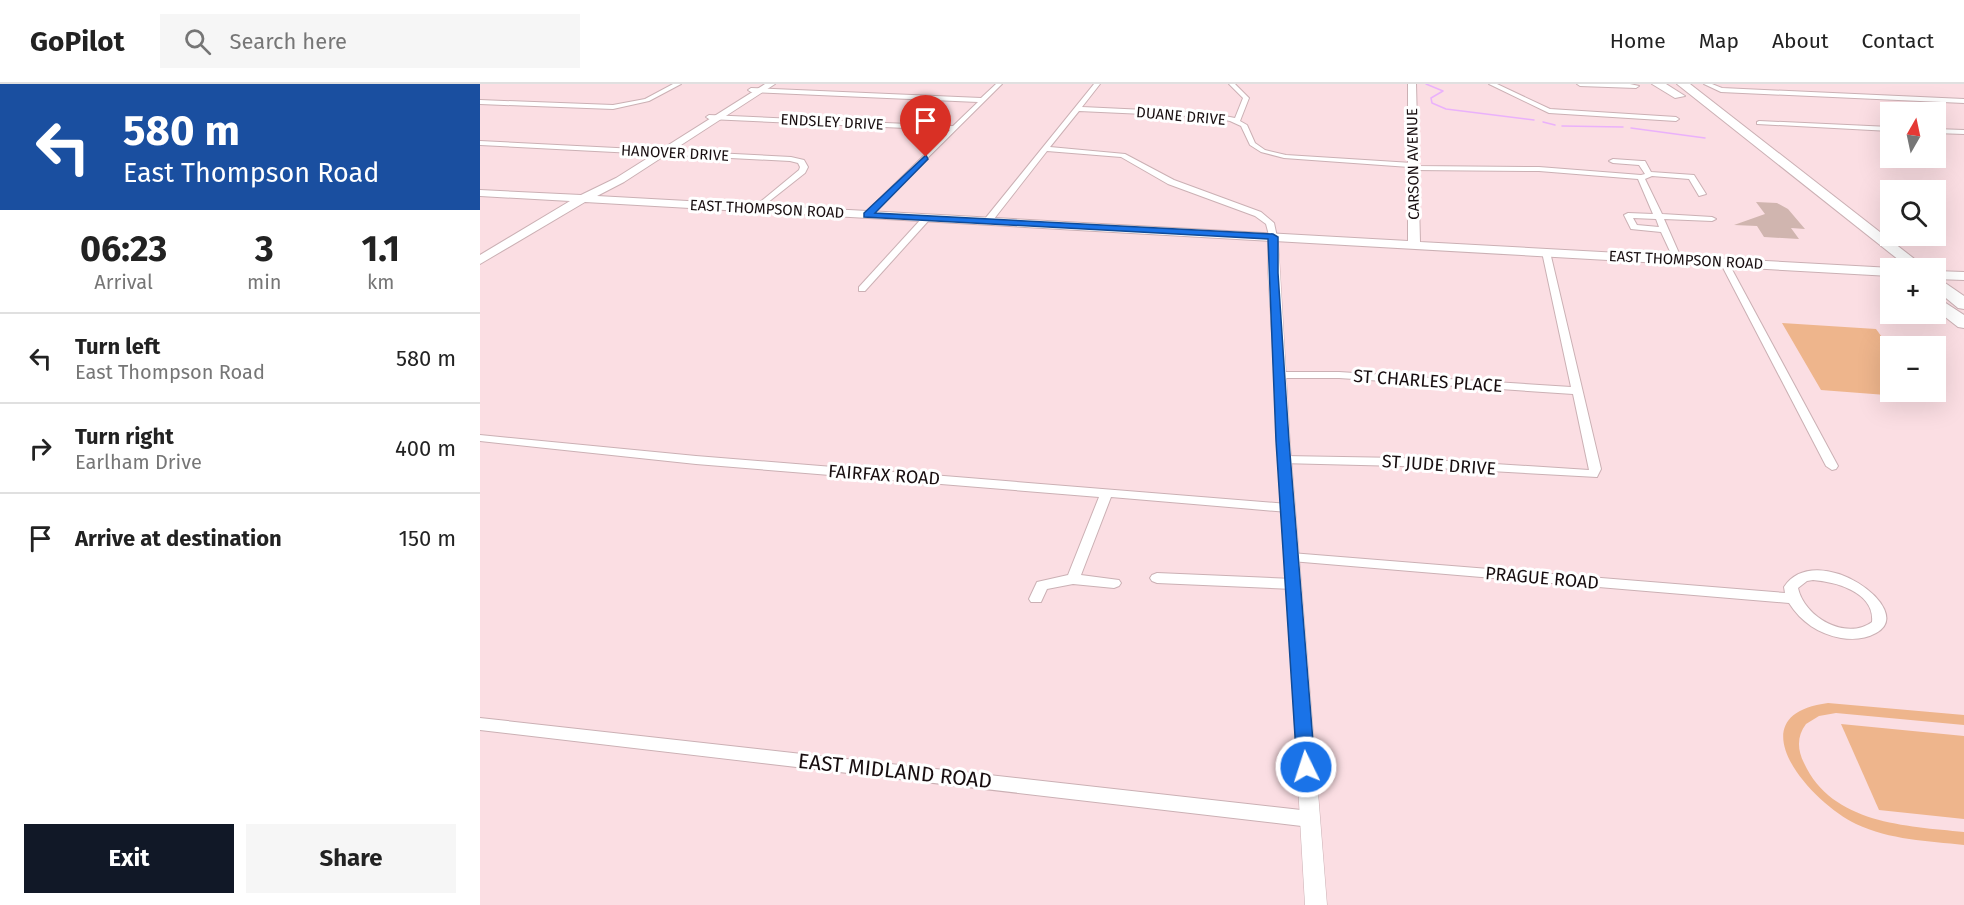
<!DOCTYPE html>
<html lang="en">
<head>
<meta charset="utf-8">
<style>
	body { margin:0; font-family:"Fira Sans",sans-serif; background:#f6f6f6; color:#222; height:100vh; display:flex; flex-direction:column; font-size:22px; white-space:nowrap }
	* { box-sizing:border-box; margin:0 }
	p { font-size:20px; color:#767676 }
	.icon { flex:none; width:33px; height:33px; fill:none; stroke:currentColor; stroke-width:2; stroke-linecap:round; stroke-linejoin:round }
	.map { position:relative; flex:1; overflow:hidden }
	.sheet { display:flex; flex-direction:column; background:#fff; width:480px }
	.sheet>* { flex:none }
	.guide { background:#1a4fa0; color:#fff; overflow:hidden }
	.needle { width:39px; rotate:9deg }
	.buttons { position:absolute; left:1400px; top:18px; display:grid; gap:12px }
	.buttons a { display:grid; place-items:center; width:66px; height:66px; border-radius:0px; background:#fff; box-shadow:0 6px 24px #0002; font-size:30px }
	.pin { position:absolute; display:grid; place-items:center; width:51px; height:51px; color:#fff; margin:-62px -26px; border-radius:50% 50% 50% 0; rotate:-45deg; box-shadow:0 0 6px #0007 }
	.pin .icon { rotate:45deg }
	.me { position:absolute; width:66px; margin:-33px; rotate:356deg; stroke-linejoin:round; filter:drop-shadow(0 0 4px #0008) }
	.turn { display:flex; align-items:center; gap:21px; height:126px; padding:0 24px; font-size:27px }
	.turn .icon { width:78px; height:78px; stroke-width:2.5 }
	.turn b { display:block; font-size:42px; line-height:51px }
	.eta { display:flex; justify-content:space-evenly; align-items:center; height:102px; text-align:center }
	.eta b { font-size:36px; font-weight:700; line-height:42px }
	.cta { display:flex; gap:12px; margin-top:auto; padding:12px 24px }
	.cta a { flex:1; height:69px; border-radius:0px; background:#111827; color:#fff; font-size:24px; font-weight:700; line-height:69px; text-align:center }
	.cta a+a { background:#f6f6f6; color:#222 }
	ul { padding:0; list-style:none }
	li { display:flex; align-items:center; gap:18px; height:90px; padding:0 24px; border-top:2px solid #e0e0e0 }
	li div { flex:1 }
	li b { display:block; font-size:22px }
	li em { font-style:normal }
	header { display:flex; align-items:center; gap:36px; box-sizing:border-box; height:84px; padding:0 30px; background:#fff; border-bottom:2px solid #e0e0e0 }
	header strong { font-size:28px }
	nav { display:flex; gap:33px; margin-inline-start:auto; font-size:21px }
	.search { width:420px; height:54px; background:#f6f6f6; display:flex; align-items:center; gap:15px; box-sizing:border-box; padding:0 21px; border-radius:0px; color:#767676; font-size:22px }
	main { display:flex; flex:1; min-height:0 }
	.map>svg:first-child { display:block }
	.green { fill:#eeb58c }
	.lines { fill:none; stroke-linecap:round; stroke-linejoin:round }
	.stream { stroke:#eab1fb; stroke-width:1.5 }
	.building { fill:#d0b5af }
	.minor-casing { stroke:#cbb0b4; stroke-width:2 }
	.tertiary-casing { stroke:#cbb0b4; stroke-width:1 }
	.secondary-casing { stroke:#cbb0b4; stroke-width:2 }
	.motorway-casing { stroke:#cbb0b4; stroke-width:2 }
	.minor { fill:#fff; fill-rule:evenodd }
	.tertiary { fill:#fff; fill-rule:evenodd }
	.secondary { fill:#fff; fill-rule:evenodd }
	.motorway { fill:#fff; fill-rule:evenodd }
	.route { fill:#1a73e8; stroke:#114b97; stroke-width:1.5 }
	.labels { text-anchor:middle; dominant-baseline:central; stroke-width:6; stroke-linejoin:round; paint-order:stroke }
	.far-street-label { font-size:15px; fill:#180e10; stroke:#fff }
	.street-label { font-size:18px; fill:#180e10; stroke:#fff }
	.near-street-label { font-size:21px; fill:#180e10; stroke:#fff }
</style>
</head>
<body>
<header>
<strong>GoPilot</strong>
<div class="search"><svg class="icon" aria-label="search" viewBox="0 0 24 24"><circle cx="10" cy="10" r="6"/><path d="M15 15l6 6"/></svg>Search here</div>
<nav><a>Home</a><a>Map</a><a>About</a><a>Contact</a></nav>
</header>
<main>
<section class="sheet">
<div class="guide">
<div class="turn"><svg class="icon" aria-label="left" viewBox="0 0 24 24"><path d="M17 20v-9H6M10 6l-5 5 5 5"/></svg><div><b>580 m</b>East Thompson Road</div></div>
</div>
<div class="eta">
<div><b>06:23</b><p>Arrival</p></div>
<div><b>3</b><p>min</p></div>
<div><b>1.1</b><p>km</p></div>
</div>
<ul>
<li><svg class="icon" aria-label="left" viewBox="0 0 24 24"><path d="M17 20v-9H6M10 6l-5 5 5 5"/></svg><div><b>Turn left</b><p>East Thompson Road</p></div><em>580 m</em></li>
<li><svg class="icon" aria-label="right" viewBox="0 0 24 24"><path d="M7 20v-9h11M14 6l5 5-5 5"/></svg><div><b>Turn right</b><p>Earlham Drive</p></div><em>400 m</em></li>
<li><svg class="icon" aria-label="arrive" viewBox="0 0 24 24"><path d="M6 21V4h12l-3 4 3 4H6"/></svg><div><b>Arrive at destination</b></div><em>150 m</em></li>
</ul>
<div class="cta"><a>Exit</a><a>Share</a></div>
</section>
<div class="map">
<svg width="1484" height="821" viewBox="0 0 1484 821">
	<rect width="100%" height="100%" fill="#fbdee3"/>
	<g class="green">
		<path d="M1302,239L1396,245L1410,264V308H1441L1445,314L1341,306Z"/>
		<path d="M1348,619L1484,631V641L1356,629L1339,632L1326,640C1317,652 1317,665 1324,679C1352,740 1426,742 1484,748V761C1448,757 1410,756 1376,740C1330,718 1254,631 1348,619Z"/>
		<path d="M1361,640L1484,652V735L1399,726Z"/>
	</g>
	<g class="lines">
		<g class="stream">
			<path d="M946,0L963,7L951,14L952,19L966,25L1054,36"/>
			<path d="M1063,38L1075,41"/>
			<path d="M1082,42L1143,43"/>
			<path d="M1151,44L1225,54"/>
		</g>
	</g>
	<path class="building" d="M1276,118L1297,119L1308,125L1325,145L1311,144L1319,155L1284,153L1277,142L1254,141L1285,130Z"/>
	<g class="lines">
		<g class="minor-casing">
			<g id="minor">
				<path d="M193,0H201L169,17L133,25L0,20V16L133,21L165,15Z"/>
				<path d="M516,0H522L388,133L384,131L385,129L470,46L229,35L226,33L229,31L473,42L498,18L271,8L268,6L271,4L501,14Z"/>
				<path d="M614,0H620L602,23L729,29L755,34L763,14L749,0H755L769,14L760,37L767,41L775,59L785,66L806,71L932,79L935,82L1059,83L1161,91L1165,90L1159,81L1133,79L1129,77L1133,75L1162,77H1165L1171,88L1214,91L1226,110L1219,112L1209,95L1172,92L1165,95L1182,130L1232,133L1236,135L1232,137L1184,135L1202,176L1198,179L1194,176L1181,148L1151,145L1144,131L1148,129L1173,130L1158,95L1059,87L932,86L929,83L804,74L781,68L770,61L761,42L750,37L729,33L599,27L570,63L645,70L694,96L781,128L794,139L797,153L790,155L786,140L775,132L688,100L641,73L567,67L510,140H504V136ZM1153,134L1176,135L1179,143L1157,141Z"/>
				<path d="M1009,0H1017L1070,25L1196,33L1199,35L1196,37L1069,29Z"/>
				<path d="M1097,0H1150L1159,2L1156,4L1100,2Z"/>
				<path d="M1224,0H1232L1242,4L1484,15V19L1241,8Z"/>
				<path d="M1279,37L1410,43V47L1277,40V38Z"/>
				<path d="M1455,45L1484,46V50L1455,49Z"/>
				<path d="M0,57L311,73L324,76L328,83L325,89L277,127L273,125L274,123L319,86L320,83L318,79L310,77L0,61Z"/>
				<path d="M443,133L450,135L385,207H379V203Z"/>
				<path d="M1063,166L1070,168L1121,385L1117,393L921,382L800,379L798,376L800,373L804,372L921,374L1109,386L1093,310L859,294H799L794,291L799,288H859L1091,303L1062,168Z"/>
				<path d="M1244,175L1248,178L1358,382L1356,385L1352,386L1346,382L1240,178Z"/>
				<path d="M0,351L216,372L808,420L814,424L808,428L631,413L601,491L639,496L641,499L639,502L634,504L593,500L567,505L561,518H551L549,515L557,498L588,491L619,413L216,380L0,357Z"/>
				<path d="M811,469L1305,509L1304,503C1336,454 1439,526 1396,549C1385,555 1374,556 1361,554C1339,550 1321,538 1309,519L811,477L806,476L805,473L806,470ZM1333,496C1356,498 1395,508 1392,538C1366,557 1324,533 1318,504L1327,497Z"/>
				<path d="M677,489L813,495L818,497L820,500L818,503L813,505L677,499L672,497L670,494L672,491Z"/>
				<path d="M0,634L830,727L836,730L838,735L836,740L830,743L0,646Z"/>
			</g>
		</g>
		<g class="tertiary-casing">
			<path id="tertiary" d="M793,150L798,153L810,357L847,821H825L788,189V153Z"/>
		</g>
		<g class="secondary-casing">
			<g id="secondary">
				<path d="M285,0H295L144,98L117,112L928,157V0H936L940,158L1412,184L1410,192L105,118L0,180V171L90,117L0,112V106L101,111L136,94Z"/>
				<path d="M1455,187L1484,188V196L1455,195Z"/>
			</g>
		</g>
		<g class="motorway-casing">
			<g id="motorway">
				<path d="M1172,0H1186L1205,12L1195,14Z"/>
				<path d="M1197,0H1210L1446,184H1429Z"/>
				<path d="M1455,192L1484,212V225L1478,224L1455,205Z"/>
				<path d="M1455,212L1484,231V244L1478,243L1455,225Z"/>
			</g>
		</g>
		<use href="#minor" class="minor"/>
		<use href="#tertiary" class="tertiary"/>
		<use href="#secondary" class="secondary"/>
		<use href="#motorway" class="motorway"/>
	</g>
	<path class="route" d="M446,71L448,75L395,129L793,150L798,153V189L809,357L835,683L833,688L826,691L820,688L817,683L796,357L788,155L384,133V129Z"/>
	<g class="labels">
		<g class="far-street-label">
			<text transform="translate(701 32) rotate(5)">DUANE DRIVE</text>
			<text transform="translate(352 38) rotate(3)">ENDSLEY DRIVE</text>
			<text transform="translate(195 69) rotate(3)">HANOVER DRIVE</text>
			<text transform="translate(933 80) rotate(-91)">CARSON AVENUE</text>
			<text transform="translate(287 125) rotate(3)">EAST THOMPSON ROAD</text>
			<text transform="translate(1206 176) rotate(3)">EAST THOMPSON ROAD</text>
		</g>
		<g class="street-label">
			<text transform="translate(948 297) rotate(4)">ST CHARLES PLACE</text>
			<text transform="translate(959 381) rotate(4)">ST JUDE DRIVE</text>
			<text transform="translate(404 391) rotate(4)">FAIRFAX ROAD</text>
			<text transform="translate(1062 494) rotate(5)">PRAGUE ROAD</text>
		</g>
		<g class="near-street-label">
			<text transform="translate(415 687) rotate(6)">EAST MIDLAND ROAD</text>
		</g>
	</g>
</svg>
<div class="buttons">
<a><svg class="needle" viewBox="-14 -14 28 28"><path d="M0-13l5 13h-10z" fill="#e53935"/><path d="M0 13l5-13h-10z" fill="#767676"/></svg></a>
<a><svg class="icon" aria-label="search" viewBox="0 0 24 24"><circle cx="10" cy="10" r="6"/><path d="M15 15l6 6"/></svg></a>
<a>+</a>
<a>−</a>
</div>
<div class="pin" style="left:446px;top:73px;background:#d93025"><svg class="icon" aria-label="arrive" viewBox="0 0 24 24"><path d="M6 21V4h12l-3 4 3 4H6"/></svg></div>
<svg class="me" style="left:826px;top:683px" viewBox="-20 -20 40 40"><circle r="17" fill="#1a73e8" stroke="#fff" stroke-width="3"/><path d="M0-11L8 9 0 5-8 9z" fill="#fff"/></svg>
</div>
</main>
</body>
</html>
